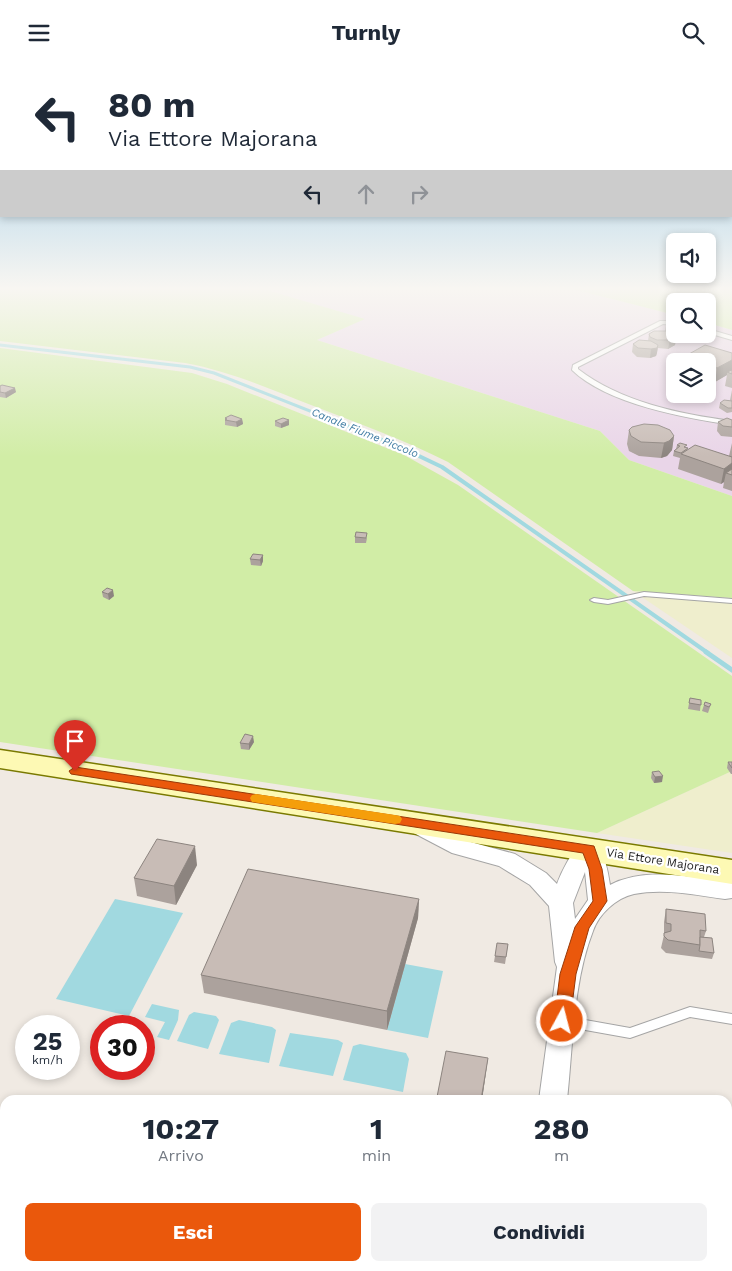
<!DOCTYPE html>
<html lang="it">
<head>
<meta charset="utf-8">
<style>
	body { margin:0; font-family:"Work Sans",sans-serif; background:#f2f2f3; color:#1f2937; height:100vh; display:flex; flex-direction:column; font-size:19px; white-space:nowrap }
	* { box-sizing:border-box; margin:0 }
	p { font-size:16px; color:#747a83 }
	.icon { flex:none; width:28px; height:28px; fill:none; stroke:currentColor; stroke-width:2; stroke-linecap:round; stroke-linejoin:round }
	.map { position:relative; flex:1; overflow:hidden }
	.panel { position:absolute; left:0px; top:1030px; width:732px; height:176px; display:flex; flex-direction:column; background:#fff; border-radius:15px 15px 0 0; box-shadow:0 2px 8px #0003 }
	.panel>* { flex:none }
	.guide { position:absolute; left:0px; top:0px; width:732px; height:152px; box-shadow:0 2px 8px #0003; background:#fff; color:#1f2937; overflow:hidden }
	.fabs { position:absolute; left:666px; top:168px; display:grid; gap:10px }
	.fabs a { display:grid; place-items:center; width:50px; height:50px; border-radius:8px; background:#fff; box-shadow:0 2px 8px #0003; font-size:25px }
	.speed { position:absolute; left:15px; top:950px; display:flex; gap:10px; font-size:25px; font-weight:700; text-align:center }
	.speed>* { display:grid; place-content:center; width:65px; height:65px; border-radius:50%; background:#fff; box-shadow:0 2px 8px #0003; line-height:1 }
	.speed small { font-size:12px; font-weight:400 }
	.speed .limit { border:8px solid #d22; background:#fff; color:#111 }
	.pin { position:absolute; display:grid; place-items:center; width:42px; height:42px; color:#fff; margin:-51px -21px; border-radius:50% 50% 50% 0; rotate:-45deg; box-shadow:0 0 5px #0007 }
	.pin .icon { rotate:45deg }
	.me { position:absolute; width:55px; margin:-28px; rotate:7deg; stroke-linejoin:round; filter:drop-shadow(0 0 4px #0008) }
	.turn { display:flex; align-items:center; gap:18px; height:105px; padding:0 25px; font-size:22px }
	.turn .icon { width:65px; height:65px; stroke-width:2.5 }
	.turn b { display:block; font-size:35px; line-height:42px }
	.lanes { display:flex; align-items:center; height:48px; padding:0 25px; background:#0003; justify-content:center; gap:25px; direction:ltr }
	.lanes .off { opacity:.35 }
	.eta { display:flex; justify-content:space-evenly; align-items:center; height:85px; text-align:center }
	.eta b { font-size:30px; font-weight:700; line-height:35px }
	.cta { display:flex; gap:10px; margin-top:auto; padding:10px 25px }
	.cta a { flex:1; height:58px; border-radius:8px; background:#ea580c; color:#fff; font-size:20px; font-weight:700; line-height:58px; text-align:center }
	.cta a+a { background:#f2f2f3; color:#1f2937 }
	header { display:flex; justify-content:space-between; align-items:center; height:65px; padding:0 25px; background:#fff; font-size:22px; font-weight:700 }
	.map>svg:first-child { display:block }
	.industrial { fill:#e9d5e8; fill-rule:evenodd }
	.farmland { fill:#efeecd }
	.grass { fill:#d1eda6 }
	.water { fill:#a1d9e0 }
	.lines { fill:none; stroke-linecap:round; stroke-linejoin:round }
	.stream-far2 { stroke:#a1d9e0; stroke-width:3 }
	.stream-far1 { stroke:#a1d9e0; stroke-width:4 }
	.stream { stroke:#a1d9e0; stroke-width:5 }
	.lane-casing { stroke:#a5a5a5; stroke-width:2 }
	.street-casing { stroke:#a5a5a5; stroke-width:2 }
	.secondary-casing { stroke:#7a7a00; stroke-width:3 }
	.lane { fill:#fff; fill-rule:evenodd }
	.street { fill:#fff; fill-rule:evenodd }
	.secondary { fill:#fdf9b4; fill-rule:evenodd }
	.wall { fill:#aca29d }
	.shaded-wall { fill:#8c847f }
	.building { fill:#c8bcb6; stroke:#8c847f }
	.route { fill:#ea580c; stroke:#983908 }
	.slow { fill:#f59e0b }
	.labels { text-anchor:middle; dominant-baseline:central; stroke-width:4.5; stroke-linejoin:round; paint-order:stroke }
	.far-water-label { font-size:11px; font-style:italic; fill:#407ca3; stroke:#fff }
	.street-label { font-size:12px; fill:#1e1e1e; stroke:#fff }
</style>
</head>
<body>
<header><svg class="icon" aria-label="menu" viewBox="0 0 24 24"><path d="M4 6h16M4 12h16M4 18h16"/></svg>Turnly<svg class="icon" aria-label="search" viewBox="0 0 24 24"><circle cx="10" cy="10" r="6"/><path d="M15 15l6 6"/></svg></header>
<div class="map">
<svg width="732" height="1206" viewBox="0 0 732 1206">
	<rect width="100%" height="100%" fill="#f0eae3"/>
	<path class="industrial" d="M260,223H569L675,250V269H708V258L732,265V431L629,395L600,366L317,275L364,254ZM675,296H708V329H675Z"/>
	<g class="farmland">
		<path d="M633,526L732,533V593Z"/>
		<path d="M732,706V788L597,768Z"/>
	</g>
	<g class="grass">
		<path d="M0,223H260L365,254L317,275L600,366L629,395L732,431V533L633,526L448,397C404,375 358,358 311,340C270,324 229,306 185,298L0,276Z"/>
		<path d="M569,223H732V265L708,258V236H675V250Z"/>
		<path d="M0,283L192,308L227,319L404,390L458,420L732,611V706L597,768L0,677Z"/>
	</g>
	<g class="water">
		<path d="M115,834L183,848L129,951L56,934Z"/>
		<path d="M405,899L443,906L428,973L387,965Z"/>
		<path d="M152,939L179,945L178,955L169,975L157,972L165,957L145,952Z"/>
		<path d="M194,947L216,951L219,955L208,984L177,976L189,950Z"/>
		<path d="M239,955L272,962L276,965L269,998L219,989L231,958Z"/>
		<path d="M290,968L338,975L343,978L333,1011L279,1001Z"/>
		<path d="M360,979L406,988L409,994L403,1027L343,1015L353,981Z"/>
	</g>
	<g class="lines">
		<path class="stream-far2" d="M0,280L190,302L214,308L401,382"/>
		<path class="stream-far1" d="M398,381L442,402L708,588"/>
		<path class="stream" d="M706,587L732,605"/>
		<g class="lane-casing">
			<g id="lane">
				<path d="M660,256H675V260L663,259L578,302V304C621,337 679,349 732,356V360C685,353 607,339 572,305L573,300Z"/>
				<path d="M708,264L732,271V275L708,268Z"/>
				<path d="M644,527L732,534V538L644,531L608,539L594,537L590,535L594,533L608,535Z"/>
				<path d="M690,942L732,949V959L690,952L630,973L563,961L559,960L557,956L559,952L563,951L630,963Z"/>
			</g>
		</g>
		<g class="street-casing">
			<g id="street">
				<path d="M420,754L467,776L515,789L546,808L557,819C561,808 572,785 582,778C587,775 592,777 597,778C605,791 608,806 610,820C644,802 688,812 725,816L732,815V833L725,834C695,830 664,823 634,829C616,833 599,849 593,866C573,917 573,980 567,1035H539L557,902L555,897L549,841L530,820L499,801L452,788L412,767L409,762L412,757ZM585,807L588,835L575,854L573,838Z"/>
				<rect x="516" y="1201" width="32" height="5"/>
			</g>
		</g>
		<g class="secondary-casing">
			<path id="secondary" d="M0,685L732,795V819L0,703Z"/>
		</g>
		<use href="#lane" class="lane"/>
		<use href="#street" class="street"/>
		<use href="#secondary" class="secondary"/>
	</g>
	<g class="wall">
		<path d="M675,258V269H689V272L681,275H676L675,280L668,284L658,283L656,291L650,293L637,292L632,287L633,279L648,276L649,269L665,266L666,260Z"/>
		<path d="M732,288V323L725,321L727,310L715,317L708,315V296H682V293Z"/>
		<path d="M0,321L16,327L6,333L0,332Z"/>
		<path d="M732,325V347L727,348L719,343L720,338L731,336L730,335Z"/>
		<path d="M225,353L242,354L243,359L237,362L225,360Z"/>
		<path d="M289,355V360L281,363L275,361V356Z"/>
		<path d="M732,355V372L721,371L717,366L718,357Z"/>
		<path d="M629,365L674,371L672,385L667,391L661,393L639,391L629,386L627,379Z"/>
		<path d="M732,378V426L723,423L724,417L721,419L678,404L680,393L673,391L674,386L676,384L677,380L686,383L688,385L729,391Z"/>
		<path d="M355,472L367,473L366,478H355Z"/>
		<path d="M263,490V496L261,501L251,500L250,494Z"/>
		<path d="M102,527L114,531L109,535L103,532Z"/>
		<path d="M690,633L701,635L700,646L688,644Z"/>
		<path d="M711,639L708,648L702,646L704,640Z"/>
		<path d="M254,677L249,685L241,684L240,678Z"/>
		<path d="M728,697H732V709H731L727,703Z"/>
		<path d="M652,707L662,717L654,718L651,713Z"/>
		<path d="M197,800L176,840L137,831L134,813Z"/>
		<path d="M419,834L418,853L387,965L204,928L201,910Z"/>
		<path d="M666,844L706,866L704,872L714,888L712,894L666,888L661,883L664,870V857Z"/>
		<path d="M508,879L505,899L494,897L495,891Z"/>
		<path d="M488,993L482,1035H437V1032Z"/>
	</g>
	<g class="shaded-wall">
		<path d="M682,269H689V272L681,275Z"/>
		<path d="M676,272L675,280L668,284L670,275Z"/>
		<path d="M658,280L657,288L656,291L650,293L651,284Z"/>
		<path d="M732,295V307H727V310L715,317L717,303Z"/>
		<path d="M15,323L16,327L6,333L5,328Z"/>
		<path d="M242,354L243,359L237,362L236,357Z"/>
		<path d="M289,355V360L281,363V359Z"/>
		<path d="M674,371L672,385L667,391L661,393L664,378Z"/>
		<path d="M732,398V410L726,408L724,417L721,419L724,404Z"/>
		<path d="M263,490V496L261,501L260,495Z"/>
		<path d="M113,525L114,531L109,535L108,529Z"/>
		<path d="M253,671L254,677L249,685V679Z"/>
		<path d="M663,711L662,717L654,718L655,712Z"/>
		<path d="M195,781L197,800L176,840L174,821Z"/>
		<path d="M419,834L418,853L387,965V946Z"/>
		<path d="M488,993L482,1035H481Z"/>
	</g>
	<g class="building">
		<path d="M669,258H675V266L666,260Z"/>
		<path d="M654,266H666L674,268L676,272L670,275H657L650,272L649,269Z"/>
		<path d="M639,275L651,276L658,280L657,283L651,284L638,283L633,279Z"/>
		<path d="M705,280L732,288V295L717,303L708,300V296H693L682,293Z"/>
		<path d="M732,305V309L727,307Z"/>
		<path d="M2,320L15,323L5,328L0,327V321Z"/>
		<path d="M724,335L732,336V343H728L720,338Z"/>
		<path d="M231,350L242,354L236,357L225,355L227,354L225,353Z"/>
		<path d="M283,353L289,355L281,359L275,356Z"/>
		<path d="M727,353L732,355V362L723,361L718,357Z"/>
		<path d="M644,359L658,360L670,365L674,371L669,376L664,378L641,377L631,371L629,365L632,362Z"/>
		<path d="M680,378L687,380L684,382L688,383L681,388L674,386L680,381L677,380Z"/>
		<path d="M695,380L732,392V398L724,404L681,389Z"/>
		<path d="M732,404V410L726,408Z"/>
		<path d="M356,467L367,468L366,473L355,472Z"/>
		<path d="M253,489L263,490L260,495L250,494Z"/>
		<path d="M107,523L113,525L108,529L102,527Z"/>
		<path d="M690,633L701,635V640L689,638Z"/>
		<path d="M705,637L711,639L709,642L704,640Z"/>
		<path d="M245,669L253,671L249,679L240,678Z"/>
		<path d="M728,697H732V703Z"/>
		<path d="M659,706L663,711L655,712L652,707Z"/>
		<path d="M157,774L195,781L174,821L134,813Z"/>
		<path d="M248,804L419,834L387,946L201,910Z"/>
		<path d="M666,844L705,849L706,866L700,865V880L668,875L664,871V868L671,866V859L666,858Z"/>
		<path d="M700,872L712,873L714,888L699,886L700,880Z"/>
		<path d="M497,878L508,879L506,892L495,891Z"/>
		<path d="M446,986L488,993L481,1035H452L437,1032Z"/>
	</g>
	<linearGradient id="sky" x2="0" y2="1"><stop stop-color="#8bc3e5"/><stop offset="0.57" stop-color="#f8f6f2"/><stop offset="1" stop-color="#f8f6f2" stop-opacity="0"/></linearGradient>
	<rect width="732" height="392" fill="url(#sky)"/>
	<path class="route" d="M75,702L594,781L602,804L607,836L589,863L576,909L570,956L568,961L562,963L557,961L554,956L560,909L575,862L593,836L589,804L583,788L71,709L69,706Z"/>
	<path class="slow" d="M256,729L395,750L400,751L402,754L400,758L395,759L252,737L250,733L252,730Z"/>
	<g class="labels">
		<g class="far-water-label">
			<text transform="translate(365 368) rotate(22)">Canale Fiume Piccolo</text>
		</g>
		<g class="street-label">
			<text transform="translate(663 796) rotate(9)">Via Ettore Majorana</text>
		</g>
	</g>
</svg>
<div class="fabs">
<a><svg class="icon" aria-label="sound" viewBox="0 0 24 24"><path d="M4 9h4l5-4v14l-5-4H4zM17 9q2 3 0 6"/></svg></a>
<a><svg class="icon" aria-label="search" viewBox="0 0 24 24"><circle cx="10" cy="10" r="6"/><path d="M15 15l6 6"/></svg></a>
<a><svg class="icon" aria-label="layers" viewBox="0 0 24 24"><path d="M12 4l9 5-9 5-9-5zM3 14l9 5 9-5"/></svg></a>
</div>
<div class="speed"><div>25<small>km/h</small></div><div class="limit">30</div></div>
<div class="pin" style="left:75px;top:706px;background:#d93025"><svg class="icon" aria-label="arrive" viewBox="0 0 24 24"><path d="M6 21V4h12l-3 4 3 4H6"/></svg></div>
<svg class="me" style="left:562px;top:956px" viewBox="-20 -20 40 40"><circle r="17" fill="#ea580c" stroke="#fff" stroke-width="3"/><path d="M0-11L8 9 0 5-8 9z" fill="#fff"/></svg>
<div class="guide">
<div class="turn"><svg class="icon" aria-label="left" viewBox="0 0 24 24"><path d="M17 20v-9H6M10 6l-5 5 5 5"/></svg><div><b>80 m</b>Via Ettore Majorana</div></div>
<div class="lanes"><svg class="icon" aria-label="left" viewBox="0 0 24 24"><path d="M17 20v-9H6M10 6l-5 5 5 5"/></svg><svg class="icon off" aria-label="ahead" viewBox="0 0 24 24"><path d="M12 20V5M6 11l6-6 6 6"/></svg><svg class="icon off" aria-label="right" viewBox="0 0 24 24"><path d="M7 20v-9h11M14 6l5 5-5 5"/></svg></div>
</div>
<section class="panel">
<div class="eta">
<div><b>10:27</b><p>Arrivo</p></div>
<div><b>1</b><p>min</p></div>
<div><b>280</b><p>m</p></div>
</div>
<div class="cta"><a>Esci</a><a>Condividi</a></div>
</section>
</div>
</body>
</html>
